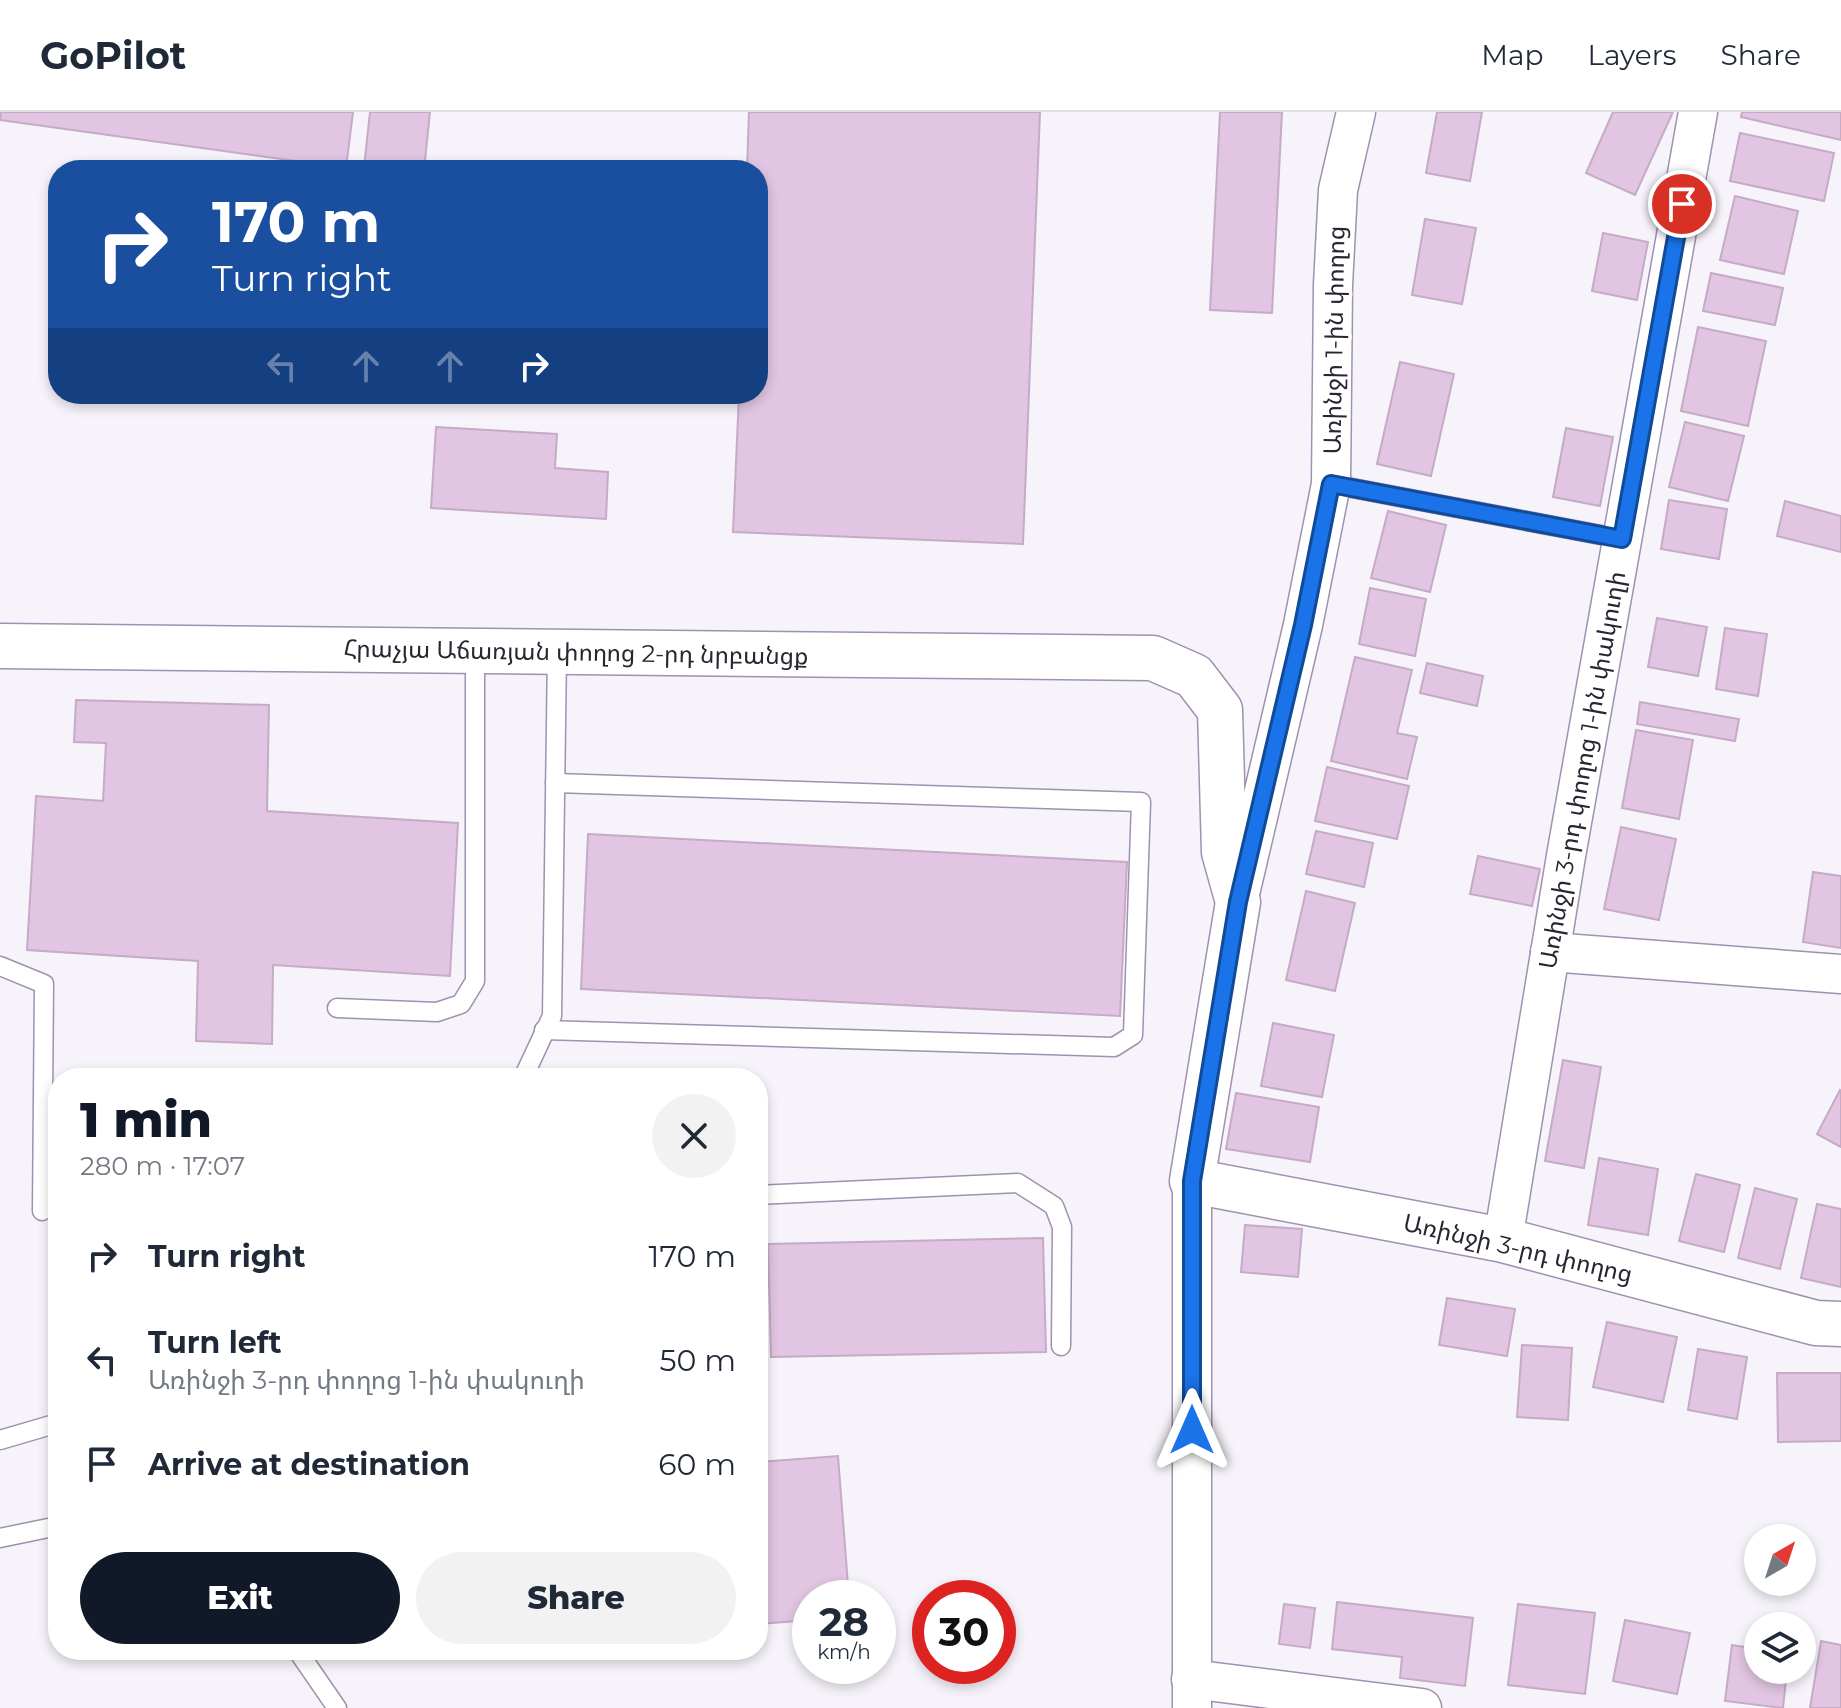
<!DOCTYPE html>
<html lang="en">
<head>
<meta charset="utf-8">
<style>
	body { margin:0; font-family:Montserrat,"Noto Sans Armenian",sans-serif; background:#f2f2f3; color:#1f2937; height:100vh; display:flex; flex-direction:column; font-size:30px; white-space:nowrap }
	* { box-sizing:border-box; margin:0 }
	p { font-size:26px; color:#747a83 }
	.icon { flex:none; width:44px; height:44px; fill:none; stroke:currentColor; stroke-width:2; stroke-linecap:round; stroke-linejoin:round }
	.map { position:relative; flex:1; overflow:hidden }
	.details { position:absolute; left:48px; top:956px; width:720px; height:592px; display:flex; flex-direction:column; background:#fff; border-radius:32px; box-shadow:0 4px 12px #0003 }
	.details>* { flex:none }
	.top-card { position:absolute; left:48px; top:48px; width:720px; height:244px; border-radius:32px; box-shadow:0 4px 12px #0003; background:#1a4fa0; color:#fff; overflow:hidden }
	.needle { width:52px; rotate:39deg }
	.controls { position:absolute; left:1744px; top:1412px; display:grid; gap:16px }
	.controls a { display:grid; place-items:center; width:72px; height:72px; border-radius:50%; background:#fff; box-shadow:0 4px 12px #0003; font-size:40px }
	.speed { position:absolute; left:792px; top:1468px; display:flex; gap:16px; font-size:40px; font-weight:700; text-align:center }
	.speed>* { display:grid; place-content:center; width:104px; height:104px; border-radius:50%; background:#fff; box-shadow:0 4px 12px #0003; line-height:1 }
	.speed small { font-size:20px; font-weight:400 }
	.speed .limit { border:12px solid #d22; background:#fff; color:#111 }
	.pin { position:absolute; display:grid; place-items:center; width:68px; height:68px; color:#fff; margin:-34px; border:4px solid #fff; border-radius:50%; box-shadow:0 2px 8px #0007 }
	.me { position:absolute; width:88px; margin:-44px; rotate:0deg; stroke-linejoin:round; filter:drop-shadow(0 0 6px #0008) }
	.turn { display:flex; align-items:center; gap:28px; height:168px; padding:0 32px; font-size:36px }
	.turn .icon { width:104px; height:104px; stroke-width:2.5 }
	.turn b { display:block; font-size:56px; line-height:68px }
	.lanes { display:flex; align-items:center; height:76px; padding:0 32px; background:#0003; justify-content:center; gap:40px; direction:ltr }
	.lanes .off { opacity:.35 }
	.round { display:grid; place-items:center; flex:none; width:84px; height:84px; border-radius:42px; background:#f2f2f3 }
	.headline { display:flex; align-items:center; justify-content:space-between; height:136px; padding:0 32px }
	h1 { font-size:48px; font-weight:800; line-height:60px; color:#111827 }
	.primary-button { display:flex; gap:16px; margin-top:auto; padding:16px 32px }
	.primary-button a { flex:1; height:92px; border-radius:48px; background:#111827; color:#fff; font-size:32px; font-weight:800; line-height:92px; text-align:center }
	.primary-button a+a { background:#f2f2f3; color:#1f2937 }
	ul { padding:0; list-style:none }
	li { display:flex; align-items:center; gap:24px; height:104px; padding:0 32px }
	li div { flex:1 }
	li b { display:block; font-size:30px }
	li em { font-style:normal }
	header { display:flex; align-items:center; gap:48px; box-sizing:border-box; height:112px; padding:0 40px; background:#fff; border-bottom:2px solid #e0e1e3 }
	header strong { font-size:38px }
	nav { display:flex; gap:44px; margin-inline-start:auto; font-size:28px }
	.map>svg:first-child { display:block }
	.building { fill:#e1c5e2; stroke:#c5abc6; stroke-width:2 }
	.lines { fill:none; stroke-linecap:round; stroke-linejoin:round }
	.service-casing { stroke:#a091b0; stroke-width:21 }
	.minor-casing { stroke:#a091b0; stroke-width:41 }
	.tertiary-casing { stroke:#a091b0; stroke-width:47 }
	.service { stroke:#fff; stroke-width:18 }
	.minor { stroke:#fff; stroke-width:38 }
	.tertiary { stroke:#fff; stroke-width:44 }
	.route-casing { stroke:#114b97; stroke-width:20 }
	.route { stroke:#1a73e8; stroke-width:14 }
	.labels { text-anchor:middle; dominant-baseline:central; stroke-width:7; stroke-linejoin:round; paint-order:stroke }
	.street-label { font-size:24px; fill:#2b2431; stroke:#fff }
</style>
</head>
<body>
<header>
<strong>GoPilot</strong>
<nav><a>Map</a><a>Layers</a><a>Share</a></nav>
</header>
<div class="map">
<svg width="1841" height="1596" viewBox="0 0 1841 1596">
	<rect width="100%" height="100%" fill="#f6f3fa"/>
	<g class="building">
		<path d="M1,0H353L346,56L0,8Z"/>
		<path d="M370,0H430L424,58L364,55Z"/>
		<path d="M749,0H1040L1023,432L733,420L739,282H758V58H747Z"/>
		<path d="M1220,0H1282L1272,201L1210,198Z"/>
		<path d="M1437,0H1482L1470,69L1426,61Z"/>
		<path d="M1613,0H1673L1635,83L1586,61Z"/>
		<path d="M1742,0H1841V28L1741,5Z"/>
		<path d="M1740,21L1834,41L1824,89L1730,69Z"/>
		<path d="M1735,84L1798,99L1784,162L1720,148Z"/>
		<path d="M1425,107L1476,116L1462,192L1412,183Z"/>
		<path d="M1603,121L1648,130L1637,188L1592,179Z"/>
		<path d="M1711,161L1783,176L1775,213L1703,199Z"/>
		<path d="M1698,215L1766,229L1748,314L1681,299Z"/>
		<path d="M1400,250L1454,262L1431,364L1377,352Z"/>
		<path d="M1685,310L1744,324L1728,389L1669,375Z"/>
		<path d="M436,315L557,322L555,356L608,360L606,407L431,396Z"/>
		<path d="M1566,316L1613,325L1600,394L1553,385Z"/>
		<path d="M1669,388L1727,397L1719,447L1661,437Z"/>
		<path d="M1785,389L1841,404V440L1777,424Z"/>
		<path d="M1388,399L1446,413L1430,480L1371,466Z"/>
		<path d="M1370,476L1426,487L1415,544L1359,532Z"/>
		<path d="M1657,506L1707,515L1698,564L1648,555Z"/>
		<path d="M1725,516L1767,522L1758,584L1716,577Z"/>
		<path d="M1355,545L1412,558L1397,621L1417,625L1407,667L1331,649Z"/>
		<path d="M1427,551L1483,564L1477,594L1420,581Z"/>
		<path d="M76,588L269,593L267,699L458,711L450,864L273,853L272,932L196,929L198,849L27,838L36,684L103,689L106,631L74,630Z"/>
		<path d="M1640,590L1739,607L1735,629L1637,612Z"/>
		<path d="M1636,618L1693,628L1679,707L1622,696Z"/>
		<path d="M1327,655L1409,674L1397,727L1315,709Z"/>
		<path d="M1621,715L1676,727L1659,808L1604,797Z"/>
		<path d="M1316,719L1373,731L1364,775L1306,762Z"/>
		<path d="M588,722L1127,750L1120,904L581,877Z"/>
		<path d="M1478,744L1540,757L1532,794L1470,782Z"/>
		<path d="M1813,760L1841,764V836L1803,830Z"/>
		<path d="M1306,779L1355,791L1335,879L1286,868Z"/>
		<path d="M1273,911L1334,923L1322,985L1261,974Z"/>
		<path d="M1563,948L1601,955L1584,1056L1545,1049Z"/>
		<path d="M1840,978L1841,979V1035L1817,1022Z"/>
		<path d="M1236,981L1319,995L1310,1050L1226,1037Z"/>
		<path d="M1599,1046L1658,1057L1648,1123L1588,1113Z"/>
		<path d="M1696,1062L1740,1073L1724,1140L1679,1129Z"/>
		<path d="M1755,1076L1797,1087L1780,1157L1738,1146Z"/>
		<path d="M1817,1092L1841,1097V1175L1801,1166Z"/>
		<path d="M1245,1113L1302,1117L1298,1165L1241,1160Z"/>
		<path d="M1043,1126L1046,1240L771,1245L768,1132Z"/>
		<path d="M1447,1186L1515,1197L1507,1244L1439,1233Z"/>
		<path d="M1607,1210L1677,1225L1663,1290L1593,1275Z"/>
		<path d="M1522,1233L1572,1236L1568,1308L1517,1305Z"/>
		<path d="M1698,1237L1747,1245L1737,1307L1688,1298Z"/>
		<path d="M1777,1261H1841V1329L1778,1330Z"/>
		<path d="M838,1344L849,1486H810V1508L758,1512V1350Z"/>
		<path d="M1337,1490L1473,1506L1465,1574L1400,1566L1402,1545L1332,1537Z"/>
		<path d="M1284,1492L1315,1496L1310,1536L1279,1532Z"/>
		<path d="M1518,1492L1595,1501L1585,1582L1508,1573Z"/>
		<path d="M1625,1508L1690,1521L1677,1582L1613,1569Z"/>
		<path d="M1821,1529L1841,1533V1596H1810Z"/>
		<path d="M1732,1533L1758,1537V1558H1787L1783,1596L1725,1589Z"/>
	</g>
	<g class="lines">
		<g class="service-casing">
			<g id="service">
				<path d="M1331,372L1622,427"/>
				<path d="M0,854L44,872L42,1099"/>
				<path d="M337,896L437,900L461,892L475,869V539"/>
				<path d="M544,918L1114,935L1133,923L1141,690L555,671"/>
				<path d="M523,966L552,904L557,540"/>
				<path d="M758,1083L1018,1071L1054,1094L1062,1115L1061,1234"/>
				<path d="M0,1328L58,1311"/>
				<path d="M0,1426L58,1414"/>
				<path d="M297,1538L337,1596"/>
			</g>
		</g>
		<g class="minor-casing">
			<g id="minor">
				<path d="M1238,790L1303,513L1331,372L1333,173L1338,78L1356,0"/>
				<path d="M1550,840L1841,862"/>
				<path d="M1503,1128L1566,744L1698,0"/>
				<path d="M1191,1567L1422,1596"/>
				<path d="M1192,1596V1069"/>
			</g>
		</g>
		<g class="tertiary-casing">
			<path id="tertiary" d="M0,534L1153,546L1194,564L1220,598L1224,740L1238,790L1192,1069L1503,1128L1816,1211L1841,1212"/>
		</g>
		<use href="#service" class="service"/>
		<use href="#minor" class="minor"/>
		<use href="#tertiary" class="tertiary"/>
	</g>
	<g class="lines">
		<g class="route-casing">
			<path id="route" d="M1192,1318V1069L1238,790L1303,513L1331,372L1622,427L1682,92"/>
		</g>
		<use href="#route" class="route"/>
	</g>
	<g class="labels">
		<g class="street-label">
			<text transform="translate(1334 228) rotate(-89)">Առինջի 1-ին փողոց</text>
			<text transform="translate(576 540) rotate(1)">Հրաչյա Աճառյան փողոց 2-րդ նրբանցք</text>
			<text transform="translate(1582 658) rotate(-80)">Առինջի 3-րդ փողոց 1-ին փակուղի</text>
			<text transform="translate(1518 1136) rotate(13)">Առինջի 3-րդ փողոց</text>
		</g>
	</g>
</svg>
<div class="controls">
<a><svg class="needle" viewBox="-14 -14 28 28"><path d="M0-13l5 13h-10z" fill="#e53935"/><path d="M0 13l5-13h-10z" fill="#747a83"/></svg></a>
<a><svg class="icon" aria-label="layers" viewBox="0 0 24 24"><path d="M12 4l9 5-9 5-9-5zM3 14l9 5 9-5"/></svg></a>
</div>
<div class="speed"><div>28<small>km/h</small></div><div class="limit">30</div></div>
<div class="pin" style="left:1682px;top:92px;background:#d93025"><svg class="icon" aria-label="arrive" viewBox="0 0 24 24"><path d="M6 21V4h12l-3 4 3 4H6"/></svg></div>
<svg class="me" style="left:1192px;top:1318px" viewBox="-20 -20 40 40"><path d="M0-17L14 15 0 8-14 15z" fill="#1a73e8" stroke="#fff" stroke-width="4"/></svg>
<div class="top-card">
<div class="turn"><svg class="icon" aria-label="right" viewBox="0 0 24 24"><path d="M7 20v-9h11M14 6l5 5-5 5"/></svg><div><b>170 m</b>Turn right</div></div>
<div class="lanes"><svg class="icon off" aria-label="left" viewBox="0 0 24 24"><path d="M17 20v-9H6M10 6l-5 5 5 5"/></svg><svg class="icon off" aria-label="ahead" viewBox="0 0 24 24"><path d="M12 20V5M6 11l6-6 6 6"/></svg><svg class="icon off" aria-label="ahead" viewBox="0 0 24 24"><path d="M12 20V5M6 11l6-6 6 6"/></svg><svg class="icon" aria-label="right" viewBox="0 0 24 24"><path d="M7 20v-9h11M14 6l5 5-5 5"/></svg></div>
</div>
<section class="details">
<div class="headline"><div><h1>1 min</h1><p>280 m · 17:07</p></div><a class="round"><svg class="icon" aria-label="close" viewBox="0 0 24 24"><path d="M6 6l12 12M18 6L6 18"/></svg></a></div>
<ul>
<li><svg class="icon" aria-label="right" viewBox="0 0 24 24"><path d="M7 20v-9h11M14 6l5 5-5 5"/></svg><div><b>Turn right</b></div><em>170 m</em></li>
<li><svg class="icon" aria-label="left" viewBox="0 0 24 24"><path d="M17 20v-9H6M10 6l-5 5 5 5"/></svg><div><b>Turn left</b><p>Առինջի 3-րդ փողոց 1-ին փակուղի</p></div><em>50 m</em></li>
<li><svg class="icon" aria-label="arrive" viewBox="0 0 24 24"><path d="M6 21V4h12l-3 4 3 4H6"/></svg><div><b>Arrive at destination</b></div><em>60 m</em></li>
</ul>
<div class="primary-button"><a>Exit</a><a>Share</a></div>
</section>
</div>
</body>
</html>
